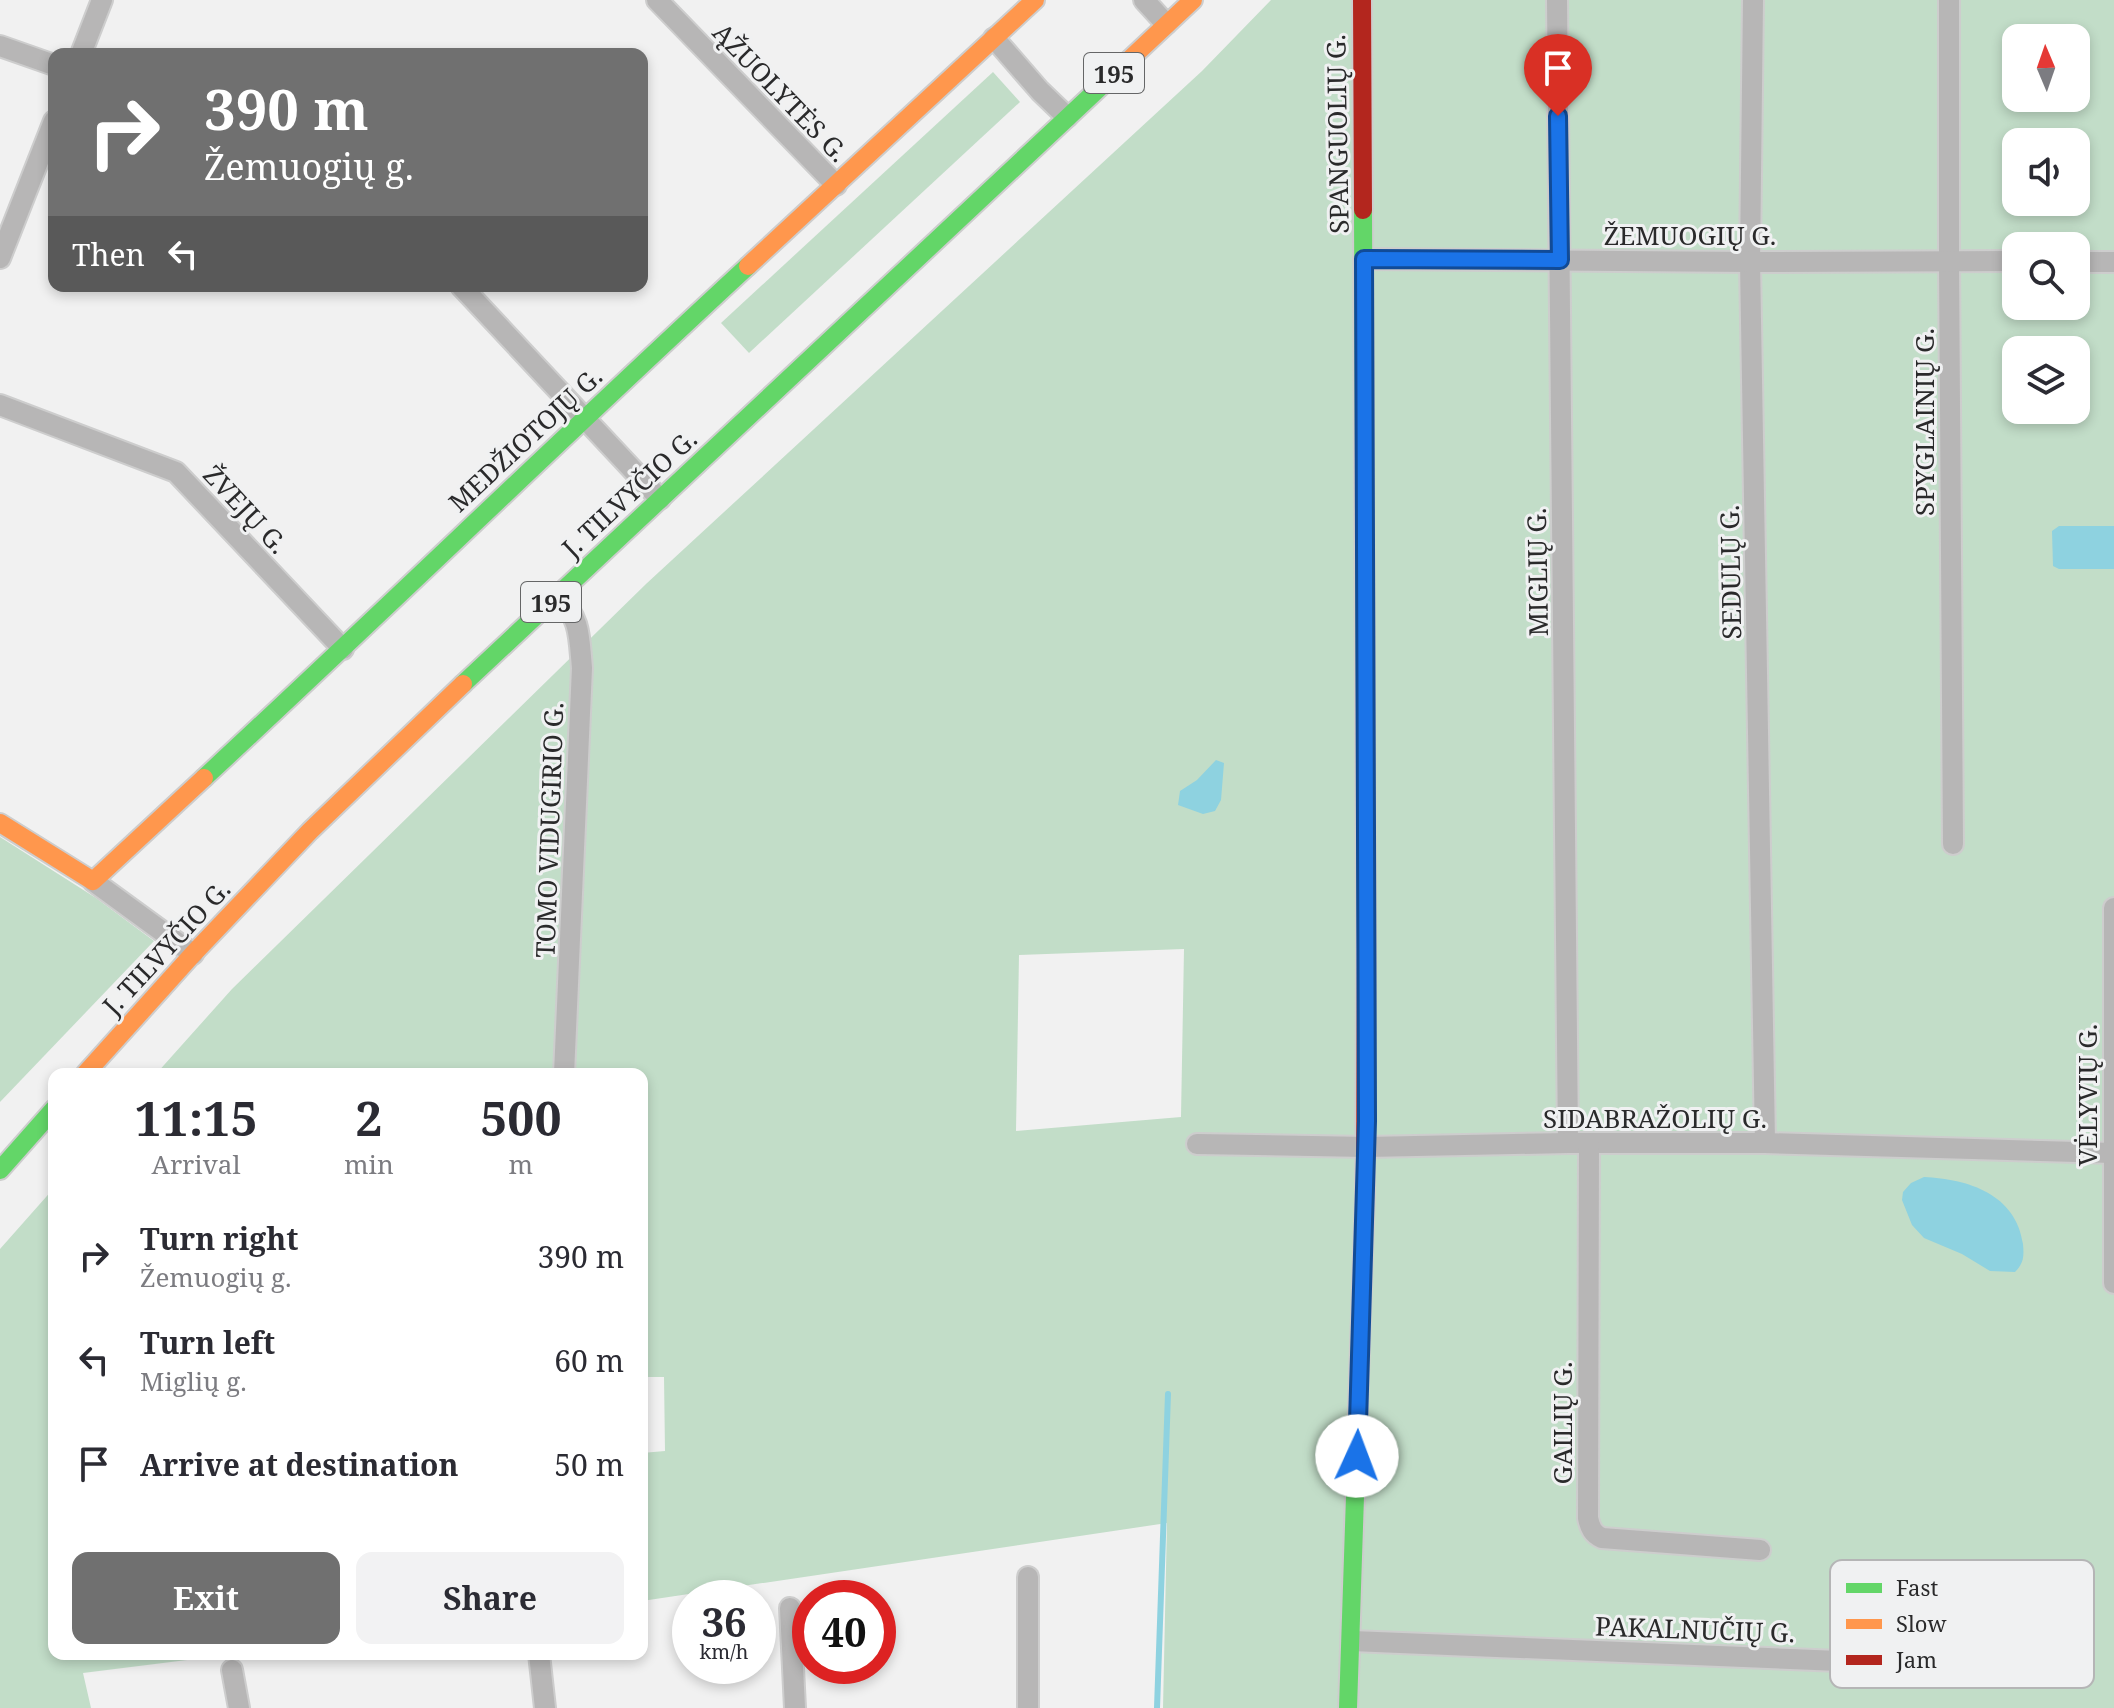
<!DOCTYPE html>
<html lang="en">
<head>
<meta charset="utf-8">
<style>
	body { margin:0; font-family:"Noto Serif",serif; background:#f2f2f3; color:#2b2b33; height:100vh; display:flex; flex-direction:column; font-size:30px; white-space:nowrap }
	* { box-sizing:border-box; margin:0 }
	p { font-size:26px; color:#7c7c81 }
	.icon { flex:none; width:44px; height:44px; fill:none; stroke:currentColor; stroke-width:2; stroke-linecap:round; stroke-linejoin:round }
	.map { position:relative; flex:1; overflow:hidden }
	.details { position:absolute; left:48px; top:1068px; width:600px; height:592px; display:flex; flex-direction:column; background:#fff; border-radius:16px; box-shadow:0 4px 12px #0003 }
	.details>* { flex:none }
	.top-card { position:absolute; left:48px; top:48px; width:600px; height:244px; border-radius:16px; box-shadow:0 4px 12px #0003; background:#707070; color:#fff; overflow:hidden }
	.needle { width:52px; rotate:358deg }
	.fabs { position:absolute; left:2002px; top:24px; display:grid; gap:16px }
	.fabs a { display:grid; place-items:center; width:88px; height:88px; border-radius:16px; background:#fff; box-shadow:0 4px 12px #0003; font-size:40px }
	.speed { position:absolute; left:672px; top:1580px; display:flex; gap:16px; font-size:40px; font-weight:700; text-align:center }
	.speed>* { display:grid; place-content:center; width:104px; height:104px; border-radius:50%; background:#fff; box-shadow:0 4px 12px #0003; line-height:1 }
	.speed small { font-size:20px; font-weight:400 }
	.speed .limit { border:12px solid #d22; background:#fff; color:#111 }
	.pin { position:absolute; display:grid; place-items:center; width:68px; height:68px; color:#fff; margin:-82px -34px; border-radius:50% 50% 50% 0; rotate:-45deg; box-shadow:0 0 8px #0007 }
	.pin .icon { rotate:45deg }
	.me { position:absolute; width:88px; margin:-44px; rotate:2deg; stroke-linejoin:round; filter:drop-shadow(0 0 6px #0008) }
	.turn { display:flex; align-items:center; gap:28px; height:168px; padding:0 24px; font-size:36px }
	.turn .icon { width:104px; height:104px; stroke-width:2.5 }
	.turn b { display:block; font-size:56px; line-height:68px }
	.then { display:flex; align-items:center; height:76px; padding:0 24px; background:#0003; gap:16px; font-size:30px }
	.eta { display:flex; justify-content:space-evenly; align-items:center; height:136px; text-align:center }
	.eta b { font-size:48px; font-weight:700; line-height:56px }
	.action { display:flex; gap:16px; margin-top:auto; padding:16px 24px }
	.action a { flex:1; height:92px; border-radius:16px; background:#707070; color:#fff; font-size:32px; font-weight:700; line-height:92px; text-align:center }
	.action a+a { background:#f2f2f3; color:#2b2b33 }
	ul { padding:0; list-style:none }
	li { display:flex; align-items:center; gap:24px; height:104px; padding:0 24px }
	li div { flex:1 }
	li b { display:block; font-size:30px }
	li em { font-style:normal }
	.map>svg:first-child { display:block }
	.green { fill:#c2ddc8; fill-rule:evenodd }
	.water { fill:#8ed2e0 }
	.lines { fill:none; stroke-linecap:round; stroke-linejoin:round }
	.stream { stroke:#8ed2e0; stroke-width:6 }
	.street-casing { stroke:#cdcdcd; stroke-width:24 }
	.fast-casing { stroke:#cdcdcd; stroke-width:22 }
	.slow-casing { stroke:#cdcdcd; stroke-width:22 }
	.jam-casing { stroke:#cdcdcd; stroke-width:22 }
	.street { stroke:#b7b6b6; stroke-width:20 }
	.fast { stroke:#63d668; stroke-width:18 }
	.slow { stroke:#ff974d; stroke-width:18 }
	.jam { stroke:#b3261e; stroke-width:18 }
	.route-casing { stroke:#114b97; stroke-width:20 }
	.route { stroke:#1a73e8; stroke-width:14 }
	.labels { text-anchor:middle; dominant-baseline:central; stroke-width:6; stroke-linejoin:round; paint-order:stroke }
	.shield { fill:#f0f1f2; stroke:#656667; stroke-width:2 }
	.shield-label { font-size:24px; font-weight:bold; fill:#2a2a2b }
	.street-label { font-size:26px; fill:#2a2a2b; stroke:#f0f1f2 }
	.key { fill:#f0f1f2; stroke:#b5b5b6; stroke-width:2 }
	.key-label { font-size:22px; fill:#2a2a2b }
</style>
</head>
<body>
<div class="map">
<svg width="2114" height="1708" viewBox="0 0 2114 1708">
	<rect width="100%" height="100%" fill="#f1f1f1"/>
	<g class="green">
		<path d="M1271,0H2114V1708H1163L1167,1523L642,1601V1453L665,1451L664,1377H642V1074H156L232,989L646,584L1202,71ZM2016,38H2076V98H2016ZM2016,142H2076V202H2016ZM2016,246H2076V306H2016ZM2016,350H2076V410H2016ZM1184,949L1181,1117L1016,1131L1019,955Z"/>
		<path d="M993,72L1020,102L749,353L721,323Z"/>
		<path d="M0,837L96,898L154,941L0,1102Z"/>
		<path d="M54,1188V1654H235L83,1673L91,1708H0V1249Z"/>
	</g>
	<g class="water">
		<path d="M2059,526H2114V569H2059L2053,566L2052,531Z"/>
		<path d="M1216,760L1224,763L1221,800L1215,811L1203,814L1178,805L1180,791L1197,780Z"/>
		<path d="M1924,1177C1968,1179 2016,1194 2023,1244C2024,1256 2024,1263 2015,1272L1990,1271L1962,1254L1924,1238L1912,1225L1902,1200L1903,1192L1911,1183Z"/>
	</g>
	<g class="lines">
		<path class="stream" d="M1157,1708L1168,1394"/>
		<g class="street-casing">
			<g id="street">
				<path d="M657,0L836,185"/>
				<path d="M1144,0L1166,24"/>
				<path d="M1557,0L1568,1143"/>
				<path d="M1753,0L1750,262L1765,1143"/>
				<path d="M1949,0V261L1953,844"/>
				<path d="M994,38L1040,91L1067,117"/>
				<path d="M0,46L54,65"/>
				<path d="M81,54L102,0"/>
				<path d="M0,258L54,121"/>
				<path d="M1364,259L1750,262L2016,261"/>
				<path d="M2076,262H2114"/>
				<path d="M461,286L660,499"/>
				<path d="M0,405L176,472L343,649"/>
				<path d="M558,595C581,620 579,636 582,668L564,1074"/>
				<path d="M93,881L193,954"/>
				<path d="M2114,908V1283"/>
				<path d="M1197,1144L1367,1147L1568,1143H1765L2113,1153"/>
				<path d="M1589,1144L1588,1518C1590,1528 1593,1534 1602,1538L1760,1550"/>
				<path d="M1028,1577V1708"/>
				<path d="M790,1608L795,1708"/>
				<path d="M1352,1641L2036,1669"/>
				<path d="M539,1654L545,1708"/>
				<path d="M232,1670L239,1708"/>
			</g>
		</g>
		<g class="fast-casing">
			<g id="fast">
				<path d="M1363,210L1366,950"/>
				<path d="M463,684L1113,75"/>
				<path d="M204,778C387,608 565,435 748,266"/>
				<path d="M0,1170L54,1109"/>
				<path d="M1348,1708L1365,1194"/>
			</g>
		</g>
		<g class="slow-casing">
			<g id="slow">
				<path d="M1113,75L1193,0"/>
				<path d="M748,266L1035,0"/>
				<path d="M0,823L93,881L204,778"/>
				<path d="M85,1074L193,954L310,831L463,684"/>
			</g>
		</g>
		<g class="jam-casing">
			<g id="jam">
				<path d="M1362,0L1363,210"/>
				<path d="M1365,1194L1366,950"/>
			</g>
		</g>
		<use href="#street" class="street"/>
		<use href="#fast" class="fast"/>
		<use href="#slow" class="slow"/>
		<use href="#jam" class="jam"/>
	</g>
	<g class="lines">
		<g class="route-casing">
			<path id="route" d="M1357,1456L1367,1121L1364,259L1560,260L1558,116"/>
		</g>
		<use href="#route" class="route"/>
	</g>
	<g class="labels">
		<g class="shield">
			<rect x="1084" y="53" width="60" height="40" rx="6"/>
			<rect x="521" y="582" width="60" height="40" rx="6"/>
		</g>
		<g class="shield-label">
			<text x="1114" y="73">195</text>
			<text x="551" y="602">195</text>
		</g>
		<g class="street-label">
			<text transform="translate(781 92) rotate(46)">ĄŽUOLYTĖS G.</text>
			<text transform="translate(1337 134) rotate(-91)">SPANGUOLIŲ G.</text>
			<text x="1690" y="235">ŽEMUOGIŲ G.</text>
			<text transform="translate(1924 422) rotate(-90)">SPYGLAINIŲ G.</text>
			<text transform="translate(525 439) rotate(-43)">MEDŽIOTOJŲ G.</text>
			<text transform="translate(629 493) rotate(-43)">J. TILVYČIO G.</text>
			<text transform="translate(246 509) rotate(47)">ŽVEJŲ G.</text>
			<text transform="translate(1537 572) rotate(-91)">MIGLIŲ G.</text>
			<text transform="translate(1730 572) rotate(-91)">SEDULŲ G.</text>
			<text transform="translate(549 830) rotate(-88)">TOMO VIDUGIRIO G.</text>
			<text transform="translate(166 947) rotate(-47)">J. TILVYČIO G.</text>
			<text transform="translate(2087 1095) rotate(-90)">VĖLYVIŲ G.</text>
			<text x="1655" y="1118">SIDABRAŽOLIŲ G.</text>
			<text transform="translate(1562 1423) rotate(-90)">GAILIŲ G.</text>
			<text transform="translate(1695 1629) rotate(2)">PAKALNUČIŲ G.</text>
		</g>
	</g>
	<rect x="1830" y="1560" width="264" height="128" rx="12" class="key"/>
	<rect x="1846" y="1583" width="36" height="10" fill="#63d668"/>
	<rect x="1846" y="1619" width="36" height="10" fill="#ff974d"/>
	<rect x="1846" y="1655" width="36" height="10" fill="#b3261e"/>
	<g class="key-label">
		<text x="1896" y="1596">Fast</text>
		<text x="1896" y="1632">Slow</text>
		<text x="1896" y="1668">Jam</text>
	</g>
</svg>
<div class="fabs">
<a><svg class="needle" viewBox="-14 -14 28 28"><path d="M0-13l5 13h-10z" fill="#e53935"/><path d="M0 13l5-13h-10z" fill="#7c7c81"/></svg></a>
<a><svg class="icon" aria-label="sound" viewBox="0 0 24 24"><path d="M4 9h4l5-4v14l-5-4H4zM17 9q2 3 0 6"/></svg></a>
<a><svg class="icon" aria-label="search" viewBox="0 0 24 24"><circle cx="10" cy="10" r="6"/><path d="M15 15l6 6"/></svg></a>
<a><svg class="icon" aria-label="layers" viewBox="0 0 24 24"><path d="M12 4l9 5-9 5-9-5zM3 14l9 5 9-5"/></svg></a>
</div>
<div class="speed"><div>36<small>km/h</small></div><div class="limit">40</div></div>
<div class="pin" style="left:1558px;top:116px;background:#d93025"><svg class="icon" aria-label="arrive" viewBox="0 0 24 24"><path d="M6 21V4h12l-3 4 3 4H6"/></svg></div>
<svg class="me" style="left:1357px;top:1456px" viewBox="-20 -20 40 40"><circle r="19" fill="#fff"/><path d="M0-13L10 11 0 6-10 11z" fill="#1a73e8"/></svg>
<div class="top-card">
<div class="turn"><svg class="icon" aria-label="right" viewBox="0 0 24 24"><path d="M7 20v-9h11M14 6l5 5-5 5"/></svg><div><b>390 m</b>Žemuogių g.</div></div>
<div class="then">Then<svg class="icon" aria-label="left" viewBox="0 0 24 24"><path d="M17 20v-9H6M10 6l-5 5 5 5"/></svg></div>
</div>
<section class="details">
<div class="eta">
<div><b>11:15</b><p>Arrival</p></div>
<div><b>2</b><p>min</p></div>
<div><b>500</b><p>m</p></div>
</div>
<ul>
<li><svg class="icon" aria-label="right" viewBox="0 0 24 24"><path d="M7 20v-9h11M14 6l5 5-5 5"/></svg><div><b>Turn right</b><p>Žemuogių g.</p></div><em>390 m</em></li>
<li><svg class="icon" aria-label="left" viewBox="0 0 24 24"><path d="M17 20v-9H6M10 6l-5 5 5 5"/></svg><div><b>Turn left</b><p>Miglių g.</p></div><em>60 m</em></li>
<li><svg class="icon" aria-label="arrive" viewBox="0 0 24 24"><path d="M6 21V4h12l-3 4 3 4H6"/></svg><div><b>Arrive at destination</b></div><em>50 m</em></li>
</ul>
<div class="action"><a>Exit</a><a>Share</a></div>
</section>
</div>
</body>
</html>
